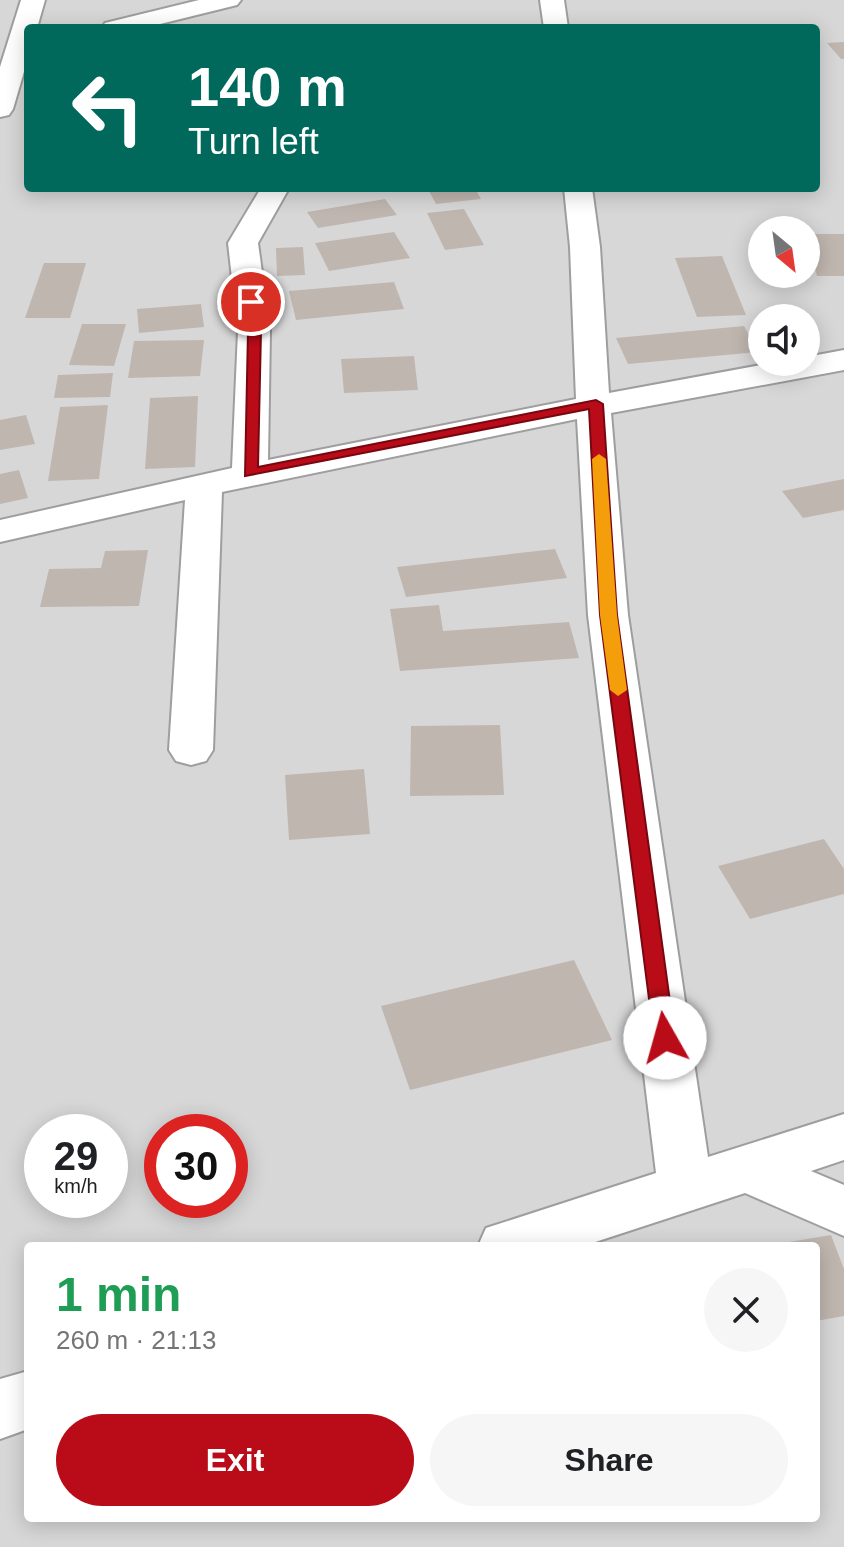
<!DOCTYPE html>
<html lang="en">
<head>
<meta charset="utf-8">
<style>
	body { margin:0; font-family:Arial,sans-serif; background:#f6f6f6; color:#202124; height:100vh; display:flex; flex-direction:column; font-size:30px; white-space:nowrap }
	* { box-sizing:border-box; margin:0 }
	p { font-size:26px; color:#757577 }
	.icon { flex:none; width:44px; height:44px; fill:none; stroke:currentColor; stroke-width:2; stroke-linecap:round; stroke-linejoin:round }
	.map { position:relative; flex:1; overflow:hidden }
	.details { position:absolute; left:24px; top:1242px; width:796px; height:280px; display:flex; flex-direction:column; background:#fff; border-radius:8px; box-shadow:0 4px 20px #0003 }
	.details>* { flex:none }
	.guide { position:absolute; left:24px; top:24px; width:796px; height:168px; border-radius:8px; box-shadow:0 4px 20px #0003; background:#00695c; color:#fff; overflow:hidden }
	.needle { width:52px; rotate:151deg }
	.fabs { position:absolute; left:748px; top:216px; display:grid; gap:16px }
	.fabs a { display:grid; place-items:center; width:72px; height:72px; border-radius:50%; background:#fff; box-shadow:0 4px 20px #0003; font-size:40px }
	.speed { position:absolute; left:24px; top:1114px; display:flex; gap:16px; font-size:40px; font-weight:700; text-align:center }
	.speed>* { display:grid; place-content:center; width:104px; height:104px; border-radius:50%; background:#fff; box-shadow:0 4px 20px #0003; line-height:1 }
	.speed small { font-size:20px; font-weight:400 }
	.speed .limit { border:12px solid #d22; background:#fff; color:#111 }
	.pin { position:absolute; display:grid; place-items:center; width:68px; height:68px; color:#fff; margin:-34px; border:4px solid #fff; border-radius:50%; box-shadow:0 2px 8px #0007 }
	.me { position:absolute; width:88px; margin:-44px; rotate:353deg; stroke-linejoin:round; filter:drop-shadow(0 0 6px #0008) }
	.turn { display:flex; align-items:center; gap:28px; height:168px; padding:0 32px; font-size:36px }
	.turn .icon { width:104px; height:104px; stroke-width:2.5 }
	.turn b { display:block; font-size:56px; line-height:68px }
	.round { display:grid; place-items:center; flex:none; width:84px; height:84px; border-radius:42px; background:#f6f6f6 }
	.head { display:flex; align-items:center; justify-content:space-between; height:136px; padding:0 32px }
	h1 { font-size:48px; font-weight:800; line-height:60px; color:#1e9e55 }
	.button { display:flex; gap:16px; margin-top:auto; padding:16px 32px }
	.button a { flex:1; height:92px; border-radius:48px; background:#b90c18; color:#fff; font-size:32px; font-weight:800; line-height:92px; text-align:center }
	.button a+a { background:#f6f6f6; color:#202124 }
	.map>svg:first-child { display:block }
	.residential { fill:#d8d7d7; fill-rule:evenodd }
	.building { fill:#c0b6b0 }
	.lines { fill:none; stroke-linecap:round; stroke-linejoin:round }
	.minor-casing { stroke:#9e9e9e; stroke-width:4 }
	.minor { fill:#fff; fill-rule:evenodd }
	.route { fill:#b90c18; stroke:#780810; stroke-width:2 }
	.slow { fill:#f59e0b }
</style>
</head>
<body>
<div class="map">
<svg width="844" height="1547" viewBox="0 0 844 1547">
	<rect width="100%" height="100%" fill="#ece7e0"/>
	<path class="residential" d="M0,0H844V1547H0ZM28,28H816V188H28ZM762,230H806V274H762ZM762,318H806V362H762ZM42,1132H110V1200H42ZM162,1132H230V1200H162ZM28,1246H816V1518H28Z"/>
	<g class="building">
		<path d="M844,42V59H841L827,43Z"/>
		<path d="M454,188H475L481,199L436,204L429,191Z"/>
		<path d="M385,199L397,215L318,228L307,212Z"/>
		<path d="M464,209L484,245L445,250L427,213Z"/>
		<path d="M394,232L410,258L329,271L315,243Z"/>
		<path d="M806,234H844V276H817Z"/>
		<path d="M303,247L305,275L277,276L276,248Z"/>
		<path d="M722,256L746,315L697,317L675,258Z"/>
		<path d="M44,263H86L70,318H25Z"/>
		<path d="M394,282L404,309L296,320L289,291Z"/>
		<path d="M201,304L204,327L139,333L137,309Z"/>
		<path d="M82,324H126L114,366L69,365Z"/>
		<path d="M744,326L758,352L628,364L616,338Z"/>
		<path d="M204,340L200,376L128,378L134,341Z"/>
		<path d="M414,356L418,390L344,393L341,359Z"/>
		<path d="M113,373L110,397L54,398L58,375Z"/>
		<path d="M198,396L195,467L145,469L150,398Z"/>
		<path d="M108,405L99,479L48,481L60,407Z"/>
		<path d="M26,415L35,444L0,450V420Z"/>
		<path d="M19,470L28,498L0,504V474Z"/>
		<path d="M844,479V510L803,518L782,491Z"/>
		<path d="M555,549L567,578L406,597L397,567Z"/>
		<path d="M148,550L139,606L40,607L49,569L101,568L105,551Z"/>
		<path d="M439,605L443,631L569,622L579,658L400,671L390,609Z"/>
		<path d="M500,725L504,795L410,796L411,726Z"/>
		<path d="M364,769L370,834L289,840L285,775Z"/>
		<path d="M824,839L844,869V894L750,919L718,866Z"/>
		<path d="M574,960L612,1040L410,1090L381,1006Z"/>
		<path d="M831,1235L844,1269V1316L816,1321V1246L777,1244Z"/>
	</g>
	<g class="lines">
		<g class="minor-casing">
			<g id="minor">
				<path d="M21,0H45L37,28H28V58L13,109L9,115L0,117V67Z"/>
				<path d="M199,0H241L237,5L144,28H102L105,23Z"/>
				<path d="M540,0H564L568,28H544Z"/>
				<path d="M261,188L288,190L258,243L270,331L268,460L576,399L570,247L564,188H592L600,247L609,393L777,362H806V357L844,350V370L611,413L628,615L708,1157L844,1114V1160L811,1171L844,1185V1236L745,1193L583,1246H478L486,1228L656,1173L588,615L577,419L222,492L213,750L206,761L191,765L176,761L169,750L185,500L0,542V520L232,468L238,331L228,243Z"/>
				<path d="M28,1371V1429L0,1439V1379Z"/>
			</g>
		</g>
		<use href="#minor" class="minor"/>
	</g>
	<path class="route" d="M251,298L257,302L261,331L258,467L596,400L603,404L617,615L675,1038L672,1044L665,1047L654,1038L600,615L589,409L245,476L248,331L244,302Z"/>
	<path class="slow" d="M599,454L606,459L617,615L627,690L618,696L610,690L600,615L592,459Z"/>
</svg>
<div class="fabs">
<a><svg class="needle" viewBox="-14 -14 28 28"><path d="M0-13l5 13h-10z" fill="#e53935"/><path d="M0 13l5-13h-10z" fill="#757577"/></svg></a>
<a><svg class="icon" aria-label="sound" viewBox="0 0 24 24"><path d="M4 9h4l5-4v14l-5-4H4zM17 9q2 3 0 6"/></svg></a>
</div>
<div class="speed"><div>29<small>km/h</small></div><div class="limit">30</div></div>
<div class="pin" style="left:251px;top:302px;background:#d93025"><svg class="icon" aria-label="arrive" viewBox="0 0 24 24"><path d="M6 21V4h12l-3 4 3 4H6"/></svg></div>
<svg class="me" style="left:665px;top:1038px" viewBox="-20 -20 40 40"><circle r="19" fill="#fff"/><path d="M0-13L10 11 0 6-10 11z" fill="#b90c18"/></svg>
<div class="guide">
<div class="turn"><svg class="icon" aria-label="left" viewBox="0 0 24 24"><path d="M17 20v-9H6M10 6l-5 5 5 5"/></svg><div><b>140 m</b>Turn left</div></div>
</div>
<section class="details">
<div class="head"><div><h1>1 min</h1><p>260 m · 21:13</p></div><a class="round"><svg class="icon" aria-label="close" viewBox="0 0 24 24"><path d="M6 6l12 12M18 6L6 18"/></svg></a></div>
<div class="button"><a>Exit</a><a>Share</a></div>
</section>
</div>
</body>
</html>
